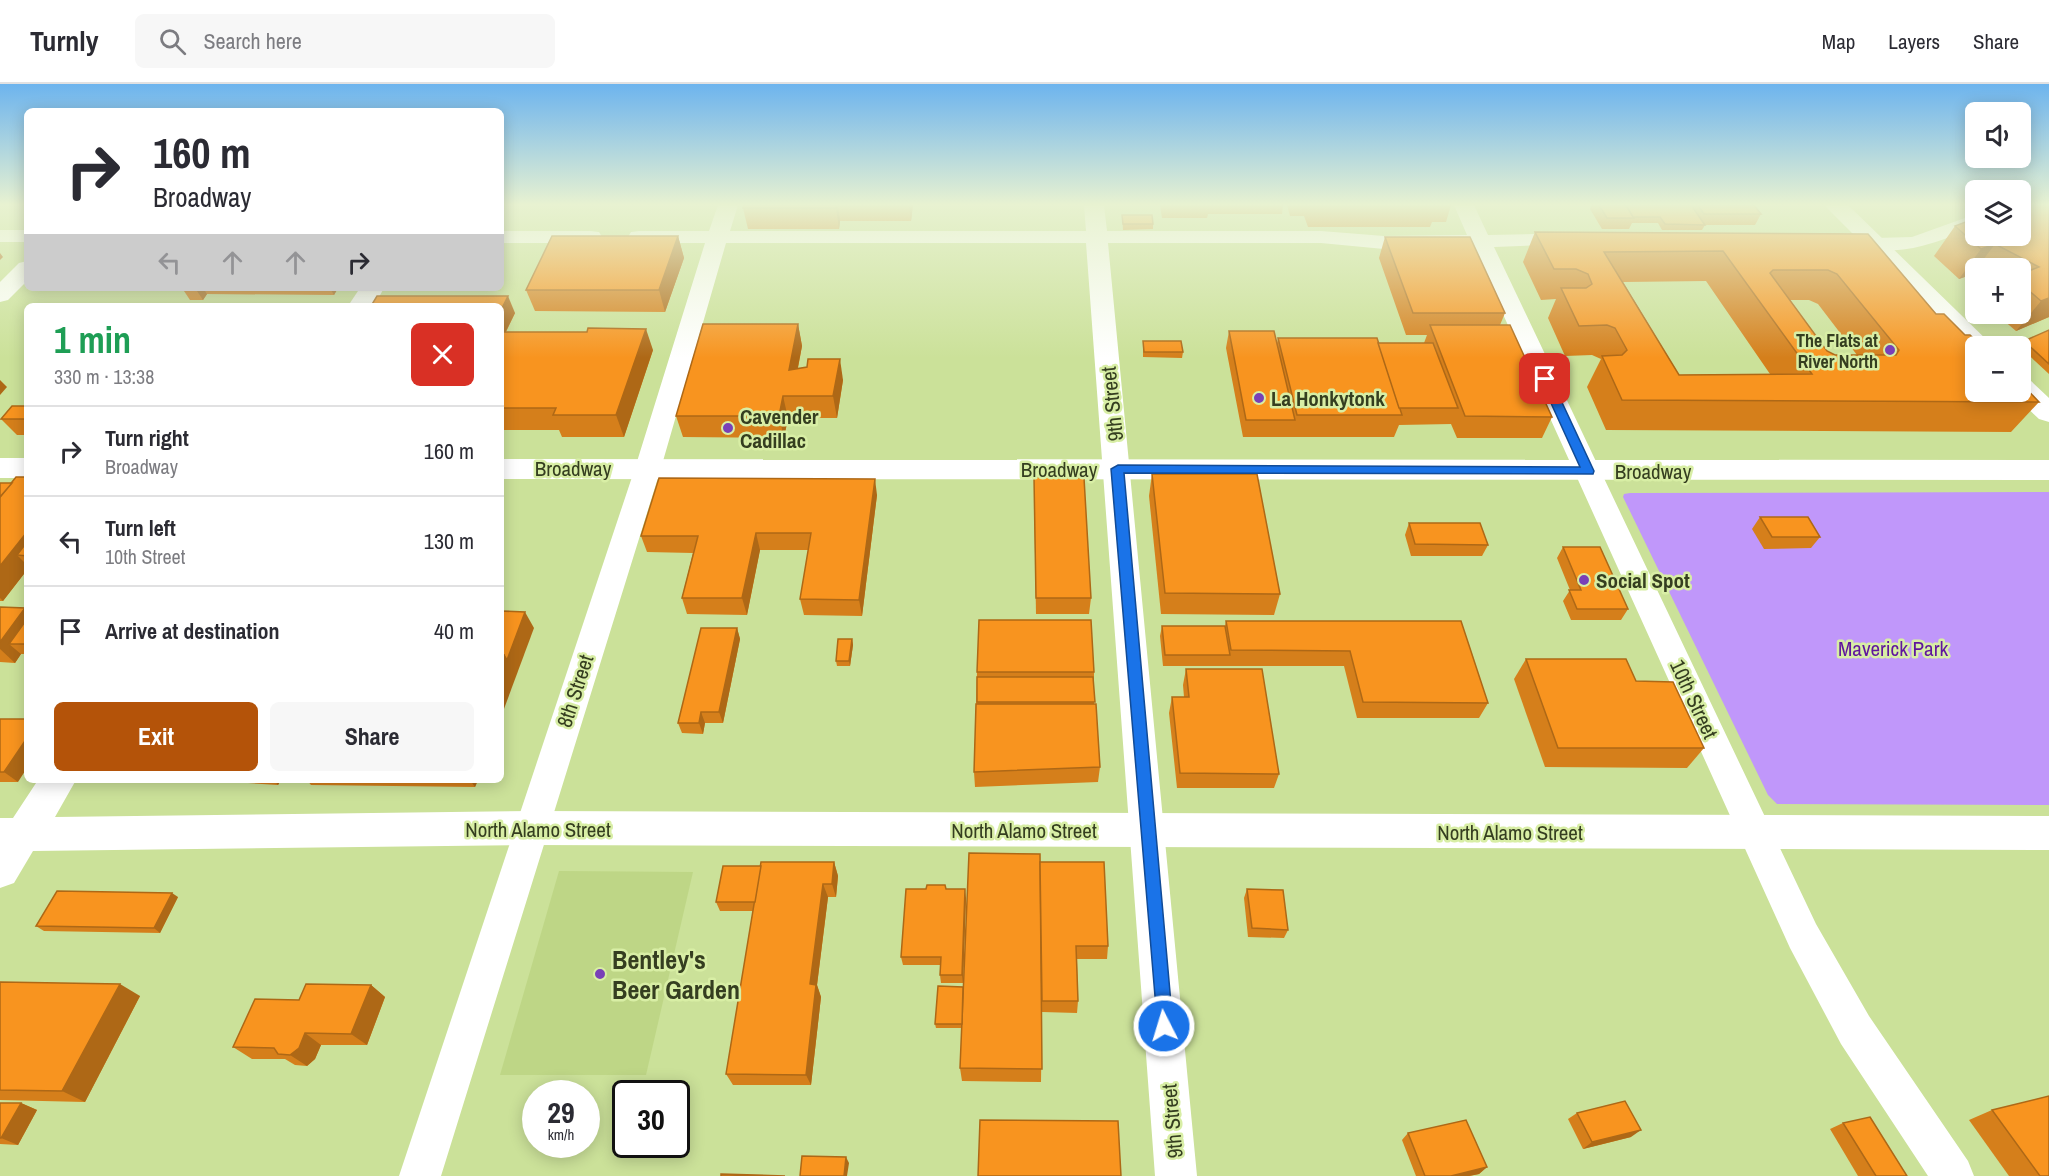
<!DOCTYPE html>
<html lang="en">
<head>
<meta charset="utf-8">
<style>
	body { margin:0; font-family:"Archivo Narrow",sans-serif; background:#f7f7f7; color:#2b2b33; height:100vh; display:flex; flex-direction:column; font-size:22px; white-space:nowrap }
	* { box-sizing:border-box; margin:0 }
	p { font-size:20px; color:#7c7c81 }
	.icon { flex:none; width:33px; height:33px; fill:none; stroke:currentColor; stroke-width:2; stroke-linecap:round; stroke-linejoin:round }
	.map { position:relative; flex:1; overflow:hidden }
	.panel { position:absolute; left:24px; top:219px; width:480px; height:480px; display:flex; flex-direction:column; background:#fff; border-radius:9px; box-shadow:0 3px 15px #0003 }
	.panel>* { flex:none }
	.top-card { position:absolute; left:24px; top:24px; width:480px; height:183px; border-radius:9px; box-shadow:0 3px 15px #0003; background:#fff; color:#2b2b33; overflow:hidden }
	.buttons { position:absolute; left:1965px; top:18px; display:grid; gap:12px }
	.buttons a { display:grid; place-items:center; width:66px; height:66px; border-radius:9px; background:#fff; box-shadow:0 3px 15px #0003; font-size:30px }
	.speed { position:absolute; left:522px; top:996px; display:flex; gap:12px; font-size:30px; font-weight:700; text-align:center }
	.speed>* { display:grid; place-content:center; width:78px; height:78px; border-radius:50%; background:#fff; box-shadow:0 3px 15px #0003; line-height:1 }
	.speed small { font-size:15px; font-weight:400 }
	.speed .limit { border:3px solid #111; border-radius:9px; background:#fff; color:#111 }
	.pin { position:absolute; display:grid; place-items:center; width:51px; height:51px; color:#fff; margin:-26px; border-radius:12px; box-shadow:0 3px 9px #0006 }
	.me { position:absolute; width:66px; margin:-33px; rotate:355deg; stroke-linejoin:round; filter:drop-shadow(0 0 4px #0008) }
	.turn { display:flex; align-items:center; gap:21px; height:126px; padding:0 30px; font-size:27px }
	.turn .icon { width:78px; height:78px; stroke-width:2.5 }
	.turn b { display:block; font-size:42px; line-height:51px }
	.lanes { display:flex; align-items:center; height:57px; padding:0 30px; background:#0003; justify-content:center; gap:30px; direction:ltr }
	.lanes .off { opacity:.35 }
	.round { display:grid; place-items:center; flex:none; width:63px; height:63px; border-radius:9px; background:#f7f7f7 }
	.overview { display:flex; align-items:center; justify-content:space-between; height:102px; padding:0 30px }
	h1 { font-size:36px; font-weight:800; line-height:45px; color:#1e9e55 }
	.button { display:flex; gap:12px; margin-top:auto; padding:12px 30px }
	.button a { flex:1; height:69px; border-radius:9px; background:#b45309; color:#fff; font-size:24px; font-weight:800; line-height:69px; text-align:center }
	.button a+a { background:#f7f7f7; color:#2b2b33 }
	ul { padding:0; list-style:none }
	li { display:flex; align-items:center; gap:18px; height:90px; padding:0 30px; border-top:2px solid #e1e1e2 }
	li div { flex:1 }
	li b { display:block; font-size:22px }
	li em { font-style:normal }
	header { display:flex; align-items:center; gap:36px; box-sizing:border-box; height:84px; padding:0 30px; background:#fff; border-bottom:2px solid #e1e1e2 }
	header strong { font-size:28px }
	nav { display:flex; gap:33px; margin-inline-start:auto; font-size:21px }
	.search { width:420px; height:54px; background:#f7f7f7; display:flex; align-items:center; gap:15px; box-sizing:border-box; padding:0 21px; border-radius:9px; color:#7c7c81; font-size:22px }
	.map>svg:first-child { display:block }
	.built { fill:#bed686 }
	.green { fill:#c097fa }
	.lines { fill:none; stroke-linecap:round; stroke-linejoin:round }
	.street { fill:#fff; fill-rule:evenodd }
	.secondary { fill:#fff; fill-rule:evenodd }
	.primary { fill:#fff; fill-rule:evenodd }
	.wall { fill:#d57f1b; fill-rule:evenodd }
	.shaded-wall { fill:#ae6816 }
	.building { fill:#f8941f; stroke:#ae6816; stroke-width:1.5; fill-rule:evenodd }
	.route { fill:#1a73e8; stroke:#114b97; stroke-width:1.5 }
	.poi-dot { fill:#7940b7; stroke:#d8eea5; stroke-width:2 }
	.labels { text-anchor:middle; dominant-baseline:central; stroke-width:5; stroke-linejoin:round; paint-order:stroke }
	.far-poi-label { font-size:18px; font-weight:bold; fill:#353e20; stroke:#d8eea5; text-anchor:end }
	.poi-label { font-size:21px; font-weight:bold; fill:#353e20; stroke:#d8eea5; text-anchor:start }
	.street-label { font-size:21px; fill:#353e20; stroke:#d8eea5 }
	.park-label { font-size:21px; fill:#5f159d; stroke:#d8eea5 }
	.near-poi-label { font-size:26px; font-weight:bold; fill:#353e20; stroke:#d8eea5; text-anchor:start }
</style>
</head>
<body>
<header>
<strong>Turnly</strong>
<div class="search"><svg class="icon" aria-label="search" viewBox="0 0 24 24"><circle cx="10" cy="10" r="6"/><path d="M15 15l6 6"/></svg>Search here</div>
<nav><a>Map</a><a>Layers</a><a>Share</a></nav>
</header>
<div class="map">
<svg width="2049" height="1092" viewBox="0 0 2049 1092">
	<rect width="100%" height="100%" fill="#cbe199"/>
	<path class="built" d="M559,787L693,788L646,991H500Z"/>
	<path class="green" d="M2049,408V721L1777,720L1768,711L1623,413L1624,410L1630,409Z"/>
	<g class="lines">
		<g class="street">
			<path d="M718,121H738L730,147H1086L1084,121H1104L1107,147H1321L1384,152L1467,151L1454,121H1474L1488,151L1580,149L1583,154L1580,159L1572,160L1494,163L1816,840L1869,932L1968,1077L1974,1092H1928L1841,960L1790,864L1473,164L1384,165L1321,159H1108L1197,1092H1155L1086,159H726L661,384L441,1092H399L635,384L705,159H639L631,158L628,153L631,148L639,147H709Z"/>
			<path d="M1976,130V143C1922,164 1898,174 1840,160L1837,155L1840,150L1848,149L1875,154L1912,153Z"/>
			<rect x="0" y="146" width="27" height="12"/>
			<path d="M501,147H591L599,148L602,153L599,158L591,159H501Z"/>
			<path d="M27,177V197L8,216L0,218V198L19,179Z"/>
		</g>
		<g class="secondary">
			<path d="M1824,121H1848L1993,262H1976V269L1971,268Z"/>
			<path d="M360,204H384L374,222H348Z"/>
			<path d="M2020,293L2030,296L2049,314V338L2039,335L2010,308H2020Z"/>
			<path d="M38,696H76L55,733L532,727L2049,732V766L532,761L33,767L14,799L0,804V734H13Z"/>
		</g>
		<g class="primary">
			<rect x="0" y="374" width="27" height="20"/>
			<path d="M501,375L2049,376V396L501,395Z"/>
		</g>
	</g>
	<g class="wall">
		<path d="M23,121H27V127Z"/>
		<path d="M744,121H913L911,137H840L839,145H748L743,124Z"/>
		<path d="M1160,121H1283L1282,130H1208L1207,134H1162Z"/>
		<path d="M1287,121H1451L1446,138H1432L1430,143H1308L1304,132H1290Z"/>
		<path d="M1592,121H1754L1761,130L1755,141H1705L1702,146H1662L1658,139H1632L1629,145H1602L1590,125Z"/>
		<path d="M2049,121V233L2016,247L1996,230H2020V184H1976V192L1973,190L1959,195L1934,172L1955,142Z"/>
		<path d="M1122,131L1153,140V145L1123,146Z"/>
		<path d="M1535,148L1868,150L1936,230L1965,251L2039,318L2011,348L1606,346L1587,303L1601,275L1592,271L1565,272L1548,234L1556,215L1541,216L1523,178ZM1706,197L1770,290L1679,291L1623,198ZM1790,216H1809L1818,220L1857,271H1835L1827,267Z"/>
		<path d="M678,152L684,174L665,228L535,227L526,206Z"/>
		<path d="M1385,153L1505,229L1500,241L1552,333L1542,354H1457L1451,340L1399,341L1394,353H1243L1226,264L1229,247L1277,259L1278,254L1378,259H1424L1427,251H1406L1379,174Z"/>
		<path d="M182,204H338L334,211L207,210L203,216H190Z"/>
		<path d="M501,222L515,229L506,248L653,266L624,353H562L559,346H501Z"/>
		<path d="M798,240L802,262L798,284L843,296L837,334H788L784,354L683,353L676,332Z"/>
		<path d="M2049,246V290L2019,262L2024,257Z"/>
		<path d="M1143,257L1183,268L1182,274L1143,273Z"/>
		<path d="M27,322V351H17L1,335Z"/>
		<path d="M1152,390L1280,510L1274,531L1161,530L1149,412Z"/>
		<path d="M27,393V486L3,517H0V399H12Z"/>
		<path d="M1034,410L1091,514L1089,530H1036Z"/>
		<path d="M877,411L862,532L804,531L800,515L809,466H760L747,531L687,530L682,514L693,469L647,468L641,452Z"/>
		<path d="M1760,433L1820,453L1811,464L1764,465L1752,445Z"/>
		<path d="M1409,439L1488,461L1482,472H1411L1405,451Z"/>
		<path d="M1563,463L1628,525L1621,536H1571L1563,517L1570,506L1557,474Z"/>
		<path d="M0,523L27,525V570H21L15,579L0,578Z"/>
		<path d="M1226,537H1461L1488,619L1479,634H1357L1344,582H1163L1160,552L1162,542H1225Z"/>
		<path d="M737,544L740,555L723,639H705L703,650L682,649L678,639Z"/>
		<path d="M852,555L853,561L850,582H837L836,577Z"/>
		<path d="M1526,575L1636,597L1704,664L1687,684L1545,683L1514,595Z"/>
		<path d="M1186,585L1279,690L1274,704H1177L1169,629L1172,613H1184L1183,601Z"/>
		<path d="M977,588H1094V620L1100,683L1098,698L975,703L974,688Z"/>
		<path d="M0,635L18,698H0Z"/>
		<path d="M89,696H281L278,701L216,697L92,698Z"/>
		<path d="M307,696H478L475,703L311,701Z"/>
		<path d="M834,778L838,792L836,813H828L817,901L821,913L811,1001H733L726,990L753,827H720L716,818L761,782Z"/>
		<path d="M1040,778L1108,862L1107,875H1077L1078,917L1077,929L1042,928L1041,998L962,997L960,984L962,944H936L935,940L963,903Z"/>
		<path d="M946,805L966,814L963,899H941L940,891V881H903L901,873Z"/>
		<path d="M1247,805L1288,846L1284,854L1248,853L1244,814Z"/>
		<path d="M178,813L160,849L44,847L36,842Z"/>
		<path d="M0,898L140,912L85,1018L0,1016Z"/>
		<path d="M371,901L385,913L367,961H321L315,975L307,982L295,981L285,975H252L233,963L299,916Z"/>
		<path d="M0,1019H21L37,1026L18,1061L0,1060Z"/>
		<path d="M1992,1026L2049,1092H2009L1969,1036Z"/>
		<path d="M1577,1029L1631,1053L1583,1065L1568,1035Z"/>
		<path d="M1843,1039L1907,1092H1858L1830,1045Z"/>
		<path d="M1408,1049L1487,1083L1479,1090L1469,1092H1416L1402,1056Z"/>
	</g>
	<g class="shaded-wall">
		<path d="M836,121H838L840,137L839,145L836,124Z"/>
		<path d="M909,121H913L911,137Z"/>
		<path d="M678,152L684,174L665,228L659,206Z"/>
		<path d="M1995,160L1977,184H1976V186L1973,190L1959,195L1981,165Z"/>
		<path d="M0,169L3,173L0,176Z"/>
		<path d="M195,204H203L207,210L203,216Z"/>
		<path d="M330,204H338L334,211Z"/>
		<path d="M508,212L515,229L502,255L501,253V226Z"/>
		<path d="M2049,214V233L2016,247L2041,217Z"/>
		<path d="M798,240L802,262L793,308L789,286Z"/>
		<path d="M646,245L653,266L624,353L616,331Z"/>
		<path d="M840,275L843,296L837,334L833,312Z"/>
		<path d="M0,296L7,303L0,311Z"/>
		<path d="M783,312L788,334L784,354L779,332Z"/>
		<path d="M875,395L877,411L862,532L859,516Z"/>
		<path d="M27,448V472L17,471L27,481V486L3,517L0,514V482Z"/>
		<path d="M756,449L760,466L747,531L742,514Z"/>
		<path d="M25,524L27,525V560H9L21,570L15,579L0,565V558Z"/>
		<path d="M525,528L534,544L501,633V579Z"/>
		<path d="M737,544L740,555L723,639L719,628Z"/>
		<path d="M852,555L853,561L850,582L849,577Z"/>
		<path d="M701,628L705,639L703,650L699,639Z"/>
		<path d="M27,654V684L18,698L4,688Z"/>
		<path d="M274,696H281L278,701Z"/>
		<path d="M470,696H478L475,703Z"/>
		<path d="M834,778L838,792L836,813L832,800Z"/>
		<path d="M823,800L828,813L817,901L821,913L811,1001L806,991L810,900Z"/>
		<path d="M965,805L966,814L963,899L962,891Z"/>
		<path d="M172,809L178,813L160,849L154,844Z"/>
		<path d="M120,900L140,912L85,1018L62,1007Z"/>
		<path d="M371,901L385,913L367,961L351,950Z"/>
		<path d="M305,949L321,961L315,975L307,982L290,971Z"/>
		<path d="M21,1019L37,1026L18,1061L1,1054Z"/>
		<path d="M1641,1046L1631,1053L1583,1065L1592,1058Z"/>
		<path d="M846,1073L849,1079L847,1092H844Z"/>
		<path d="M1487,1083L1479,1090L1469,1092H1451Z"/>
	</g>
	<g class="building">
		<path d="M744,121H836V124H743Z"/>
		<path d="M1599,121H1626L1634,134H1607Z"/>
		<path d="M1626,121H1691L1705,141L1665,140L1660,133H1633Z"/>
		<path d="M1698,121H1754L1761,130H1704Z"/>
		<path d="M2020,121H2049V214L2041,217L2020,199V190L2039,183L1995,160L1981,165L1955,142L1976,134V152H2020Z"/>
		<path d="M1122,131H1152L1153,140H1123Z"/>
		<path d="M1535,148L1868,150L1936,230H1944L1965,251H1970L1982,262H1976V308H2020V298L2039,318L1622,316L1602,272L1622,271L1627,266L1615,244L1607,241L1579,242L1561,204H1586L1592,200L1588,190L1576,185H1554ZM1723,167L1812,290L1679,291L1604,168ZM1773,186H1828L1837,190L1899,266L1896,271H1835L1827,267L1770,189Z"/>
		<path d="M552,152H678L659,206H526Z"/>
		<path d="M1385,153H1470L1505,229H1413Z"/>
		<path d="M377,212H508L501,226V222H371Z"/>
		<path d="M703,240H798L789,286L807,283L808,275H840L833,312H783L779,332H676Z"/>
		<path d="M1430,241H1510L1552,333L1465,332Z"/>
		<path d="M588,244L646,245L616,331H553L556,324H501V248H587Z"/>
		<path d="M2049,246V280L2024,257Z"/>
		<path d="M1229,247H1274L1295,336H1246Z"/>
		<path d="M1278,254H1377L1402,331H1297Z"/>
		<path d="M1143,257H1181L1183,268H1144Z"/>
		<path d="M1378,259H1433L1458,324H1399Z"/>
		<path d="M12,322H27V335H1Z"/>
		<path d="M1152,390H1257L1280,510L1165,509Z"/>
		<path d="M16,393H27V448L0,482V413Z"/>
		<path d="M1034,393L1084,394L1091,514H1036Z"/>
		<path d="M659,394L875,395L859,516L800,515L811,449H756L742,514H682L698,452H641Z"/>
		<path d="M0,399H12L0,413Z"/>
		<path d="M1760,433H1808L1820,453H1772Z"/>
		<path d="M1409,439H1480L1488,461L1415,460Z"/>
		<path d="M27,458V472L17,471Z"/>
		<path d="M1563,463H1600L1628,525H1577L1569,506H1581Z"/>
		<path d="M0,523L25,524L0,558Z"/>
		<path d="M501,527L525,528L507,576L504,571H501Z"/>
		<path d="M27,535V560H9Z"/>
		<path d="M979,536H1091L1094,588H977Z"/>
		<path d="M1226,537H1461L1488,619L1363,618L1350,567L1231,566Z"/>
		<path d="M1162,542H1225L1230,571H1165Z"/>
		<path d="M701,544H737L719,628H701L699,639H678Z"/>
		<path d="M838,555H852L849,577H836Z"/>
		<path d="M501,571H504L501,579Z"/>
		<path d="M1526,575H1626L1636,597L1673,598L1704,664H1558Z"/>
		<path d="M1186,585H1262L1279,690L1180,689L1172,613H1189Z"/>
		<path d="M977,593H1093L1095,618H977Z"/>
		<path d="M976,620H1096L1100,683L974,688Z"/>
		<path d="M0,635H27V654L4,688H0Z"/>
		<path d="M969,769L1040,770L1042,985L960,984Z"/>
		<path d="M761,778H834L832,800H823L810,900L816,901L806,991L726,990Z"/>
		<path d="M1040,778H1104L1108,862H1076L1078,917H1042Z"/>
		<path d="M723,782H761L755,818H716Z"/>
		<path d="M927,801H945L946,805H965L962,891H940L941,873H901L906,805H926Z"/>
		<path d="M1247,805L1283,806L1288,846L1252,844Z"/>
		<path d="M57,807L172,809L154,844L36,842Z"/>
		<path d="M0,898L120,900L62,1007L0,1006Z"/>
		<path d="M306,900L371,901L351,950L305,949L299,964L290,971L278,970L274,964L233,963L255,915L299,916Z"/>
		<path d="M938,902L963,903L962,940H935Z"/>
		<path d="M2049,1012V1092H2040L1992,1026Z"/>
		<path d="M1625,1017L1641,1046L1592,1058L1577,1029Z"/>
		<path d="M0,1019H21L1,1054H0Z"/>
		<path d="M1870,1033L1907,1092H1876L1843,1039Z"/>
		<path d="M980,1036L1118,1037L1121,1092H978Z"/>
		<path d="M1466,1036L1487,1083L1451,1092H1425L1408,1049Z"/>
		<path d="M802,1072L846,1073L844,1092H800Z"/>
		<path d="M721,1090L785,1092H721Z"/>
	</g>
	<linearGradient id="sky" x2="0" y2="1"><stop stop-color="#6db4ee"/><stop offset="0.44" stop-color="#e8f2d1"/><stop offset="1" stop-color="#e8f2d1" stop-opacity="0"/></linearGradient>
	<rect width="2049" height="274" fill="url(#sky)"/>
	<path class="route" d="M1542,293L1551,295L1594,387L1593,390L1124,389L1173,942L1170,948L1164,950L1158,948L1111,385L1118,381L1580,383L1540,295Z"/>
	<g class="poi-dot">
		<circle cx="1890" cy="266" r="6"/>
		<circle cx="1259" cy="314" r="6"/>
		<circle cx="728" cy="344" r="6"/>
		<circle cx="1584" cy="496" r="6"/>
		<circle cx="600" cy="890" r="6"/>
	</g>
	<g class="labels">
		<g class="far-poi-label">
			<text x="1878" y="256">The Flats at<tspan x="1878" dy="21">River North</tspan></text>
		</g>
		<g class="poi-label">
			<text x="1271" y="314">La Honkytonk</text>
			<text x="740" y="332">Cavender<tspan x="740" dy="24">Cadillac</tspan></text>
			<text x="1596" y="496">Social Spot</text>
		</g>
		<g class="street-label">
			<text transform="translate(1112 320) rotate(-96)">9th Street</text>
			<text x="573" y="384">Broadway</text>
			<text x="1059" y="385">Broadway</text>
			<text x="1653" y="387">Broadway</text>
			<text transform="translate(575 607) rotate(-72)">8th Street</text>
			<text transform="translate(1694 615) rotate(65)">10th Street</text>
			<text x="538" y="745">North Alamo Street</text>
			<text x="1024" y="746">North Alamo Street</text>
			<text x="1510" y="748">North Alamo Street</text>
			<text transform="translate(1172 1037) rotate(-95)">9th Street</text>
		</g>
		<g class="park-label">
			<text x="1893" y="564">Maverick Park</text>
		</g>
		<g class="near-poi-label">
			<text x="612" y="875">Bentley's<tspan x="612" dy="30">Beer Garden</tspan></text>
		</g>
	</g>
</svg>
<div class="buttons">
<a><svg class="icon" aria-label="sound" viewBox="0 0 24 24"><path d="M4 9h4l5-4v14l-5-4H4zM17 9q2 3 0 6"/></svg></a>
<a><svg class="icon" aria-label="layers" viewBox="0 0 24 24"><path d="M12 4l9 5-9 5-9-5zM3 14l9 5 9-5"/></svg></a>
<a>+</a>
<a>−</a>
</div>
<div class="speed"><div>29<small>km/h</small></div><div class="limit">30</div></div>
<div class="pin" style="left:1545px;top:295px;background:#d93025"><svg class="icon" aria-label="arrive" viewBox="0 0 24 24"><path d="M6 21V4h12l-3 4 3 4H6"/></svg></div>
<svg class="me" style="left:1164px;top:942px" viewBox="-20 -20 40 40"><circle r="17" fill="#1a73e8" stroke="#fff" stroke-width="3"/><path d="M0-11L8 9 0 5-8 9z" fill="#fff"/></svg>
<div class="top-card">
<div class="turn"><svg class="icon" aria-label="right" viewBox="0 0 24 24"><path d="M7 20v-9h11M14 6l5 5-5 5"/></svg><div><b>160 m</b>Broadway</div></div>
<div class="lanes"><svg class="icon off" aria-label="left" viewBox="0 0 24 24"><path d="M17 20v-9H6M10 6l-5 5 5 5"/></svg><svg class="icon off" aria-label="ahead" viewBox="0 0 24 24"><path d="M12 20V5M6 11l6-6 6 6"/></svg><svg class="icon off" aria-label="ahead" viewBox="0 0 24 24"><path d="M12 20V5M6 11l6-6 6 6"/></svg><svg class="icon" aria-label="right" viewBox="0 0 24 24"><path d="M7 20v-9h11M14 6l5 5-5 5"/></svg></div>
</div>
<section class="panel">
<div class="overview"><div><h1>1 min</h1><p>330 m · 13:38</p></div><a class="round" style="background:#d93025;color:#fff"><svg class="icon" aria-label="close" viewBox="0 0 24 24"><path d="M6 6l12 12M18 6L6 18"/></svg></a></div>
<ul>
<li><svg class="icon" aria-label="right" viewBox="0 0 24 24"><path d="M7 20v-9h11M14 6l5 5-5 5"/></svg><div><b>Turn right</b><p>Broadway</p></div><em>160 m</em></li>
<li><svg class="icon" aria-label="left" viewBox="0 0 24 24"><path d="M17 20v-9H6M10 6l-5 5 5 5"/></svg><div><b>Turn left</b><p>10th Street</p></div><em>130 m</em></li>
<li><svg class="icon" aria-label="arrive" viewBox="0 0 24 24"><path d="M6 21V4h12l-3 4 3 4H6"/></svg><div><b>Arrive at destination</b></div><em>40 m</em></li>
</ul>
<div class="button"><a>Exit</a><a>Share</a></div>
</section>
</div>
</body>
</html>
